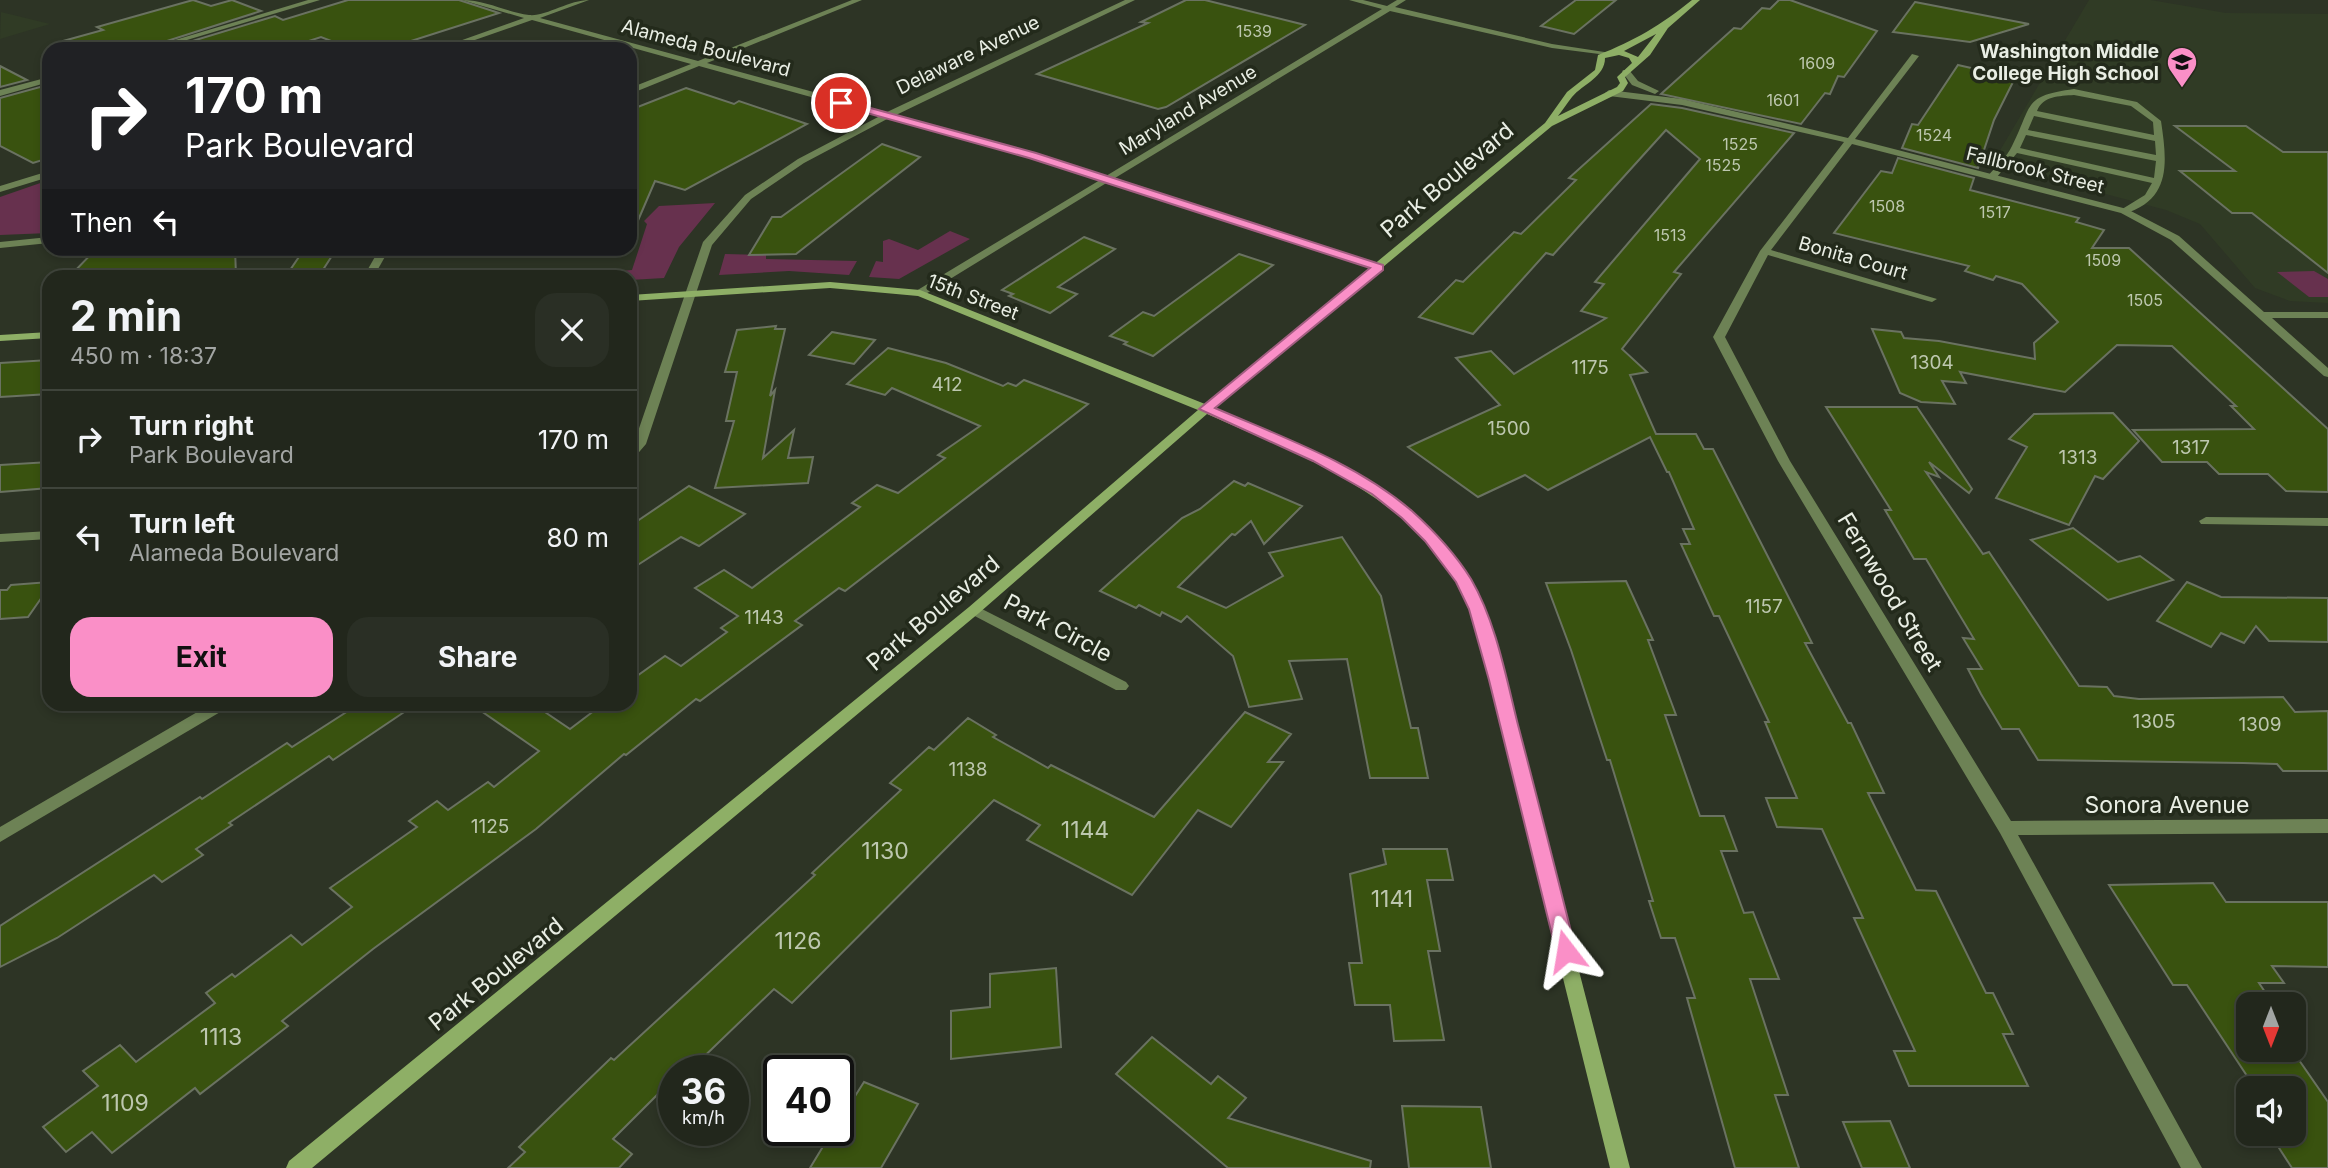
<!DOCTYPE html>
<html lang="en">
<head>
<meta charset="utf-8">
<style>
	body { margin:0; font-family:Inter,sans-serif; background:#2a2f25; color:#f1f3f6; height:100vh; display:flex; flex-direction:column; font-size:26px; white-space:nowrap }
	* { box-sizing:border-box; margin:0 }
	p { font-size:23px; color:#a2a5a3 }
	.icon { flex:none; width:38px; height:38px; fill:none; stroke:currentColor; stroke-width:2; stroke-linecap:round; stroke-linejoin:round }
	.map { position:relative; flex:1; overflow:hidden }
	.panel { position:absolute; left:42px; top:270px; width:595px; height:441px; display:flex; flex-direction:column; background:#22271c; border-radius:21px; box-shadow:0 4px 10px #0003,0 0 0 2px #3f443b }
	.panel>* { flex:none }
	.top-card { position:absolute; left:42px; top:42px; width:595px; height:214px; border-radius:21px; box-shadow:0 4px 10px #0003,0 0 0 2px #3f443b; background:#202124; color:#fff; overflow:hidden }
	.needle { width:46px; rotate:180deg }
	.fabs { position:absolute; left:2236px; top:992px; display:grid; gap:14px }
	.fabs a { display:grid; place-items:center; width:70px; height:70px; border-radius:14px; background:#22271c; box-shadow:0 4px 10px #0003,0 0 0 2px #3f443b; font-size:35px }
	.speed { position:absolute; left:658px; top:1055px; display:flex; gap:14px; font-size:35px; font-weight:700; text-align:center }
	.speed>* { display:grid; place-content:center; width:91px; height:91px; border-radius:50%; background:#22271c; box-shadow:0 4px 10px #0003,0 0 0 2px #3f443b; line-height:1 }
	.speed small { font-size:18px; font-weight:400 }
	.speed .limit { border:4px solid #111; border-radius:10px; background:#fff; color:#111 }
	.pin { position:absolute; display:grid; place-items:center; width:60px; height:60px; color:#fff; margin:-30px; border:4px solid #fff; border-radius:50%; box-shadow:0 2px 7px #0007 }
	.me { position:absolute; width:77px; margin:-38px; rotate:346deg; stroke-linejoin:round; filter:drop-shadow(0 0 5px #0008) }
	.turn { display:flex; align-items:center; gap:24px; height:147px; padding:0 28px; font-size:32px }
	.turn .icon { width:91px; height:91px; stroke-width:2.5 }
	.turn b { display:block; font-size:49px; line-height:60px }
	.then { display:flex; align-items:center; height:66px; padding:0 28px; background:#0003; gap:14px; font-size:26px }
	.round { display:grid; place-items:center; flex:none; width:74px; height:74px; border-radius:21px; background:#2a2f25 }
	.summary { display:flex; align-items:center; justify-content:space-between; height:119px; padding:0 28px }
	h1 { font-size:42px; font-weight:700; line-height:52px }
	.action { display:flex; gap:14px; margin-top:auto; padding:14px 28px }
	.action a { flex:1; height:80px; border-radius:21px; background:#fa8fc7; color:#111; font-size:28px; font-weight:700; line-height:80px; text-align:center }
	.action a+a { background:#2a2f25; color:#f1f3f6 }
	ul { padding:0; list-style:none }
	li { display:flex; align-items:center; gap:21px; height:98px; padding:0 28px; border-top:2px solid #3f443b }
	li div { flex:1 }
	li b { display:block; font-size:26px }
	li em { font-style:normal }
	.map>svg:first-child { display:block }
	.built { fill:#303b25 }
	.green { fill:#67314e }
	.building { fill:#39520f; stroke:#6a7261; stroke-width:2 }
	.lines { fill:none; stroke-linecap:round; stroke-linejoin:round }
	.lane { fill:#6d8255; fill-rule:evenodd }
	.street { fill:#6d8255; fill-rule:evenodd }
	.secondary { fill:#8eaf66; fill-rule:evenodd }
	.route { fill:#fa8fc7; stroke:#a25d81; stroke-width:2 }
	.labels { text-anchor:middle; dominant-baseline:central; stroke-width:7; stroke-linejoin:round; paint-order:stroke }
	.far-number-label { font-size:16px; fill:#bdc7af }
	.far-street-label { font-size:19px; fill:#e9eee4; stroke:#232a1b }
	.far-poi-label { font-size:19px; font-weight:bold; fill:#e9eee4; stroke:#232a1b; text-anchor:end }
	.number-label { font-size:19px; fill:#bdc7af }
	.street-label { font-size:23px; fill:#e9eee4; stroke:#232a1b }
	.near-number-label { font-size:23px; fill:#bdc7af }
</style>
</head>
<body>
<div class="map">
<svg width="2328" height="1168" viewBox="0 0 2328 1168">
	<rect width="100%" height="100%" fill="#2d3425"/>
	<g class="built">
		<path d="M2089,0H2151L2226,13L2328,14V303L2290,301L2255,288L2200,224L2166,210L1992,164Z"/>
		<path d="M1,12L50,24L0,39Z"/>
	</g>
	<g class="green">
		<path d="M49,180V233L0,235V197Z"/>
		<path d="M715,203L679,247L664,278L630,280V276H609L611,272L632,270L647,224L644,221L659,206Z"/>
		<path d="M950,231L970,239L899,279L869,277L876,261L883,262V241L889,239L918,250Z"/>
		<path d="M725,254L766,255V259L857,261L849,275L789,271L719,275Z"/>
		<path d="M2314,271L2328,279V297H2309L2277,272Z"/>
	</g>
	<g class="building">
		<path d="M193,0L211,6L232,0L261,11L142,49H64L63,41L103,30L97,27Z"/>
		<path d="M348,0H459L499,13L386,49H352L321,37L284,49H166L275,16L283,20Z"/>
		<path d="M1186,0H1205L1305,25L1166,107L1158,109L1037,74L1148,23L1141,22Z"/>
		<path d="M1576,0H1616L1574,34L1541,26Z"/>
		<path d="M1779,0H1790L1877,31L1844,77L1838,76L1830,94L1825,93L1801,124L1661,94L1734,28L1741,29L1762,8L1770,9Z"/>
		<path d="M1915,2L2029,24L1970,42L1893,32Z"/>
		<path d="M1958,65L2015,78L1994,120L1978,168L1902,148L1912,124L1918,125Z"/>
		<path d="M0,66L27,80L0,87Z"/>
		<path d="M40,87L49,92V158L33,163L0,146V98Z"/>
		<path d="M686,88L734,104L739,101L807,124L685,190L655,181L630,239V110Z"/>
		<path d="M1651,104L1682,108L1794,133L1674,272L1681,274L1622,349L1647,372L1630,375L1656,434H1696L1704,449H1713L1812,643H1805L1848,723H1851L1884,793H1868L1916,890L1936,891L1986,993H1993L2013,1034H2003L2028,1086H1909L1894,1051H1915L1854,918H1863L1822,829L1777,827L1766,798H1797L1765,722H1769L1719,616H1714L1681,544H1690L1683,529H1694L1669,472H1667L1650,437L1548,490L1525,475L1478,497L1408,447L1500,405L1456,358L1491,351L1514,374L1606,318L1581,311L1604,284L1595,282L1700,159L1666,130L1553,255L1546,253L1473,334L1419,317L1456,280L1463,282L1514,232L1521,234L1576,180L1569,178Z"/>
		<path d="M2175,126H2246L2283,152H2328V273L2252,213H2232L2180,171H2235Z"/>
		<path d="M882,144L920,157L796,254L749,255L772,217H781Z"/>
		<path d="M1898,158L1974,178L1970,190L2079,218L2076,222L2104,230L2092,248H2129L2328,429V492L2286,491L2268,474H2219L2207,462H2162L2133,430L2254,429L2231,406H2236L2172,346L2117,345L2065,392L1960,372L1966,383L1942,381L1955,404L1921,402L1900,393L1872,329L1901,332L1904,338L1939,341L2035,359L2034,343L2058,322L2022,284L1996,276L1993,280L1965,271L1969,266L1834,233L1881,171L1892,173Z"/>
		<path d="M1084,237L1115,249L1058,287L1077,294L1050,313L1009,296L1013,294L1002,290Z"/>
		<path d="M97,248H235L236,276H70Z"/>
		<path d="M305,248H337L319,276H286Z"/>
		<path d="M1239,254L1273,265L1153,356L1124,344L1127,342L1110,336L1143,312L1154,316Z"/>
		<path d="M776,326L775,329H785L770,396L775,390L763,458L794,430L788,458L813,457L808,483L715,488L734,421H726L737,372H725L737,330Z"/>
		<path d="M832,332L875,340L854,364L809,355Z"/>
		<path d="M888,348L946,363L1003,386L1008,383L1016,386L1024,380L1088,404L845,591L839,588L795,621L802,625L700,701L696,699L626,755L624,754L536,829L373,949L282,1021L288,1026L200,1094L195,1088L112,1153L92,1132L66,1152L43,1127L98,1086L83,1071L120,1045L136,1062L215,1003L206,993L232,974L235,977L291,935L302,945L352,907L330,888L417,827L409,821L437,801L448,810L488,782L494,787L539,751L471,704H533L570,729L603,704H630V681L665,656L681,666L727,632L721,628L738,616L695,588L724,570L752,588L860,507L852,503L877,485L898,493L945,458L938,455L980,426L892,388L885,395L847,384Z"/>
		<path d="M49,360V394L0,397V363Z"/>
		<path d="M1826,407H1917L1972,489L1969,493L1929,462L1939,477L1926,472L1983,554L1989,552L2079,686L2107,687L2114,696L2139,699L2283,697L2295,712L2328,711V771H2283L2277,764L2243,763L2038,760L2019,729H2002L1981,694L1968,669H1982L1963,638L1974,639L1926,559H1914L1885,510H1891Z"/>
		<path d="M2113,413L2139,441L2103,479L2095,476L2069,525L1996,498L2027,447L2009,439L2034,414Z"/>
		<path d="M49,462V488L0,492V465Z"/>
		<path d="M1234,481L1245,486L1248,483L1302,506L1264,544L1251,521L1235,535L1232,534L1178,587L1226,608L1283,576L1269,553L1342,537L1381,596L1411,728H1418L1428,778H1370L1347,659L1289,661L1302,699L1249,707L1233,656L1187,616L1181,622L1162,612L1160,616L1139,605L1136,608L1100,591L1182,518L1200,509Z"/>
		<path d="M689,486L745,514L699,546L681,537L630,570V526Z"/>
		<path d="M2073,528L2118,562L2140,556L2173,580L2108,600L2031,540Z"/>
		<path d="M1626,581L1653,640H1648L1676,715H1665L1700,816H1724L1737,851H1721L1744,913L1753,912L1779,979H1750L1788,1095H1775L1799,1168H1735L1687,998H1695L1675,938H1661L1649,901H1653L1610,760H1607L1571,650L1546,583Z"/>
		<path d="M49,582V587L28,617L0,619V590H7L11,585Z"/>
		<path d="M2187,582L2221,597L2328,598V642L2269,641L2256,626L2244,643L2221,633L2211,647L2157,621Z"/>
		<path d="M359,704H416L333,760L329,756L229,823L232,825L196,849L203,855L162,882L154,875L57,938L0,967V926L200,797L202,799L287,743L292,747Z"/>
		<path d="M1245,712L1291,734L1268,762H1283L1231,827L1198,810L1132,895L1027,840L1040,825L994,800L792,1003L774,989L689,1071H674V1078L613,1139L632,1154L619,1168H508L525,1152L519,1147L611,1058L614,1060L815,875L812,873L901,790L890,783L929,747L934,750L968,718L996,735L993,737L1048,768L1051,765L1154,817Z"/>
		<path d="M1383,849H1447L1453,880H1427L1440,951H1428L1444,1040L1394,1041L1390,1005H1355L1349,963H1362L1350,874L1386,864Z"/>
		<path d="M2213,883L2226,902H2328V967L2272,966L2284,983H2259L2273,1004H2249V1050H2292L2328,1102V1168H2292L2270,1134H2294V1088H2255L2187,985H2173L2109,885Z"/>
		<path d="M1056,968L1061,1047L951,1059V1011L990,1007V974Z"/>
		<path d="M1152,1037L1211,1084L1218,1076L1246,1098L1228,1118L1371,1161L1370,1168H1228L1116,1074Z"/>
		<path d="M864,1082L918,1104L881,1168H810L833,1130H838V1123Z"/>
		<path d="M1402,1106L1481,1107L1491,1168H1409Z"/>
		<path d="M1890,1121L1910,1168H1862L1843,1122Z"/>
	</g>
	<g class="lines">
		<path class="lane" d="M2074,89L2137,102L2161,121C2167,162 2172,199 2124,214L2119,211L2145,195L2152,183L2017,153L1996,178L1988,176C1996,166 2007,157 2012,146C2033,105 2022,96 2074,89ZM2074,95L2131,106L2153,122L2154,135L2037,111C2043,96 2059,96 2074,95ZM2034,116L2155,141L2156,155L2028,130ZM2026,135L2156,161L2154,178L2020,148Z"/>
		<g class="street">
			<path d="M308,0H320L157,49H145Z"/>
			<path d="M462,0C486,0 506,12 529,15C545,17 569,0 589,0L540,18L698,61L852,0H862L707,63L887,112L1125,0H1135L896,115L1036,153L1106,176L1382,9L1349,0H1363L1387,6L1397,0H1406L1395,7L1552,44L1611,53L1607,55L1552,48L1390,11L1115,178L1383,265L1384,267L1379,270L1108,182L924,295H916V291L1100,180L1030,157L889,118L804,163L751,199L712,245L646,444L634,458L630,459V448L634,443L703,242L745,195L798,159L880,116L699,66L630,94V88L691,64L532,20L449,49H437L524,18Z"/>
			<path d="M1912,54L1919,56L1855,139L2127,209L2179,236L2264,312H2328V318H2272L2328,368V377L2324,376L2171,240L2121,213L1852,144L1771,250L1937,299L1932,302L1928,301L1768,255L1725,337L1790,461L2011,821L2328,819V833L2018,835L2202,1168H2181L2000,833L1778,461L1713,337L1760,251L1844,142L1682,105L1609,96L1605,93L1609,90L1682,99L1848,138Z"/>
			<path d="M1623,70H1629L1638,81L1659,91L1655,94L1632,85L1622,72Z"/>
			<path d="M49,77V82L0,96V90Z"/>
			<path d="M49,171V177L0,192V186Z"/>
			<path d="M49,237V243L0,248V242Z"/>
			<path d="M380,248H390L374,276H364Z"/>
			<path d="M2206,517L2328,518V526L2201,524L2199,521Z"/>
			<path d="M49,531V539L0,542V534Z"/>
			<path d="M974,605L1126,682L1129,686L1126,690H1116L969,613L967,610Z"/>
			<path d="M211,704H230L227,708L0,842V827Z"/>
		</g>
		<g class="secondary">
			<path d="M1692,0H1700L1668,28L1650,55L1625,77L1628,83L1623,91L1552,126L1214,408C1299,445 1396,478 1454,555C1470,577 1480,602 1490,627L1630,1168H1610L1476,627C1466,604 1458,579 1443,560C1382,485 1293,452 1207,414L979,613L312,1168H286L289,1161L969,607L1198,410L918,296L830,288L630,301V295L830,282L920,290L1205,404L1545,123L1567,92L1595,70L1598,55C1634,41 1661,25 1692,0ZM1656,34L1638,57L1624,51ZM1619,55L1629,58L1632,63L1617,77L1620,83L1617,87L1558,116C1563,110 1567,103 1572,97C1583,84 1605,77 1605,58Z"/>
			<path d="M49,332V338L0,341V335Z"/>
		</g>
	</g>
	<path class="route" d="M841,100L1036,153L1383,265V270L1215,408C1282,437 1356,463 1412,511C1433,530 1456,555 1471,579C1496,622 1506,677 1518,725C1538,800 1557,876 1576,951L1573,957L1566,960L1559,957L1556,951L1489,680L1469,609L1456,582L1425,541L1402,518L1372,494L1313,461L1199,409L1370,268L1029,158L838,105V101Z"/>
	<defs>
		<g id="school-pin" transform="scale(1.575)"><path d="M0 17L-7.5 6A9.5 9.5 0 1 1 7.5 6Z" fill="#fa8fc7" stroke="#232a1b"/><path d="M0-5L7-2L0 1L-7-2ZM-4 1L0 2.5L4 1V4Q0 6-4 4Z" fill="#111"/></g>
	</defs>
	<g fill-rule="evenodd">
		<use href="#school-pin" x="2182" y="62"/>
	</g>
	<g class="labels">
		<g class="far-number-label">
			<text x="1254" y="31">1539</text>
			<text x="1817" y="63">1609</text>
			<text x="1783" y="100">1601</text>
			<text x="1934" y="135">1524</text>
			<text x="1740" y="144">1525</text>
			<text x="1723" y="165">1525</text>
			<text x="1887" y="206">1508</text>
			<text x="1995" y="212">1517</text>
			<text x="1670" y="235">1513</text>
			<text x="2103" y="260">1509</text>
			<text x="2145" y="300">1505</text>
		</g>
		<g class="far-street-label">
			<text transform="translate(706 48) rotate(15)">Alameda Boulevard</text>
			<text transform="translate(968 55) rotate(-26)">Delaware Avenue</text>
			<text transform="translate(1188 110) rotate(-31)">Maryland Avenue</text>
			<text transform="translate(2035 170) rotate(14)">Fallbrook Street</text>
			<text transform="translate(1853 258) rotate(16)">Bonita Court</text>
			<text transform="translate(973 297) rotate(21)">15th Street</text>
		</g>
		<g class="far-poi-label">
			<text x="2159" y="51">Washington Middle<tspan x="2159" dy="22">College High School</tspan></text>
		</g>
		<g class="number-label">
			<text x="1932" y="362">1304</text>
			<text x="1590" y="367">1175</text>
			<text x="947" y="384">412</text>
			<text x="1509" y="428">1500</text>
			<text x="2191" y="447">1317</text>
			<text x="2078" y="457">1313</text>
			<text x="1764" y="606">1157</text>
			<text x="764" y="617">1143</text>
			<text x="2154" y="721">1305</text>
			<text x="2260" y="724">1309</text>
			<text x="968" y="769">1138</text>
			<text x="490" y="826">1125</text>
		</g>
		<g class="street-label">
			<text transform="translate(1447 180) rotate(-40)">Park Boulevard</text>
			<text transform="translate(1890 592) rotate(59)">Fernwood Street</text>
			<text transform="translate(933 613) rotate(-40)">Park Boulevard</text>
			<text transform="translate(1058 628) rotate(28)">Park Circle</text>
			<text x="2167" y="805">Sonora Avenue</text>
			<text transform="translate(496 974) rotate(-39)">Park Boulevard</text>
		</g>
		<g class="near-number-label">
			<text x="1085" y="830">1144</text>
			<text x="885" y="851">1130</text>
			<text x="1392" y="899">1141</text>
			<text x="798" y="941">1126</text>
			<text x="221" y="1037">1113</text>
			<text x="125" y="1103">1109</text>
		</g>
	</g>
</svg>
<div class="fabs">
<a><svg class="needle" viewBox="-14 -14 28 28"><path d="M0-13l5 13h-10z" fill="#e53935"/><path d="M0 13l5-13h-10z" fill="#a2a5a3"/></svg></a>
<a><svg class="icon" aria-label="sound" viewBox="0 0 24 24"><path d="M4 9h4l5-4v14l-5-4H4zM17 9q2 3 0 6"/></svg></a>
</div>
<div class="speed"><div>36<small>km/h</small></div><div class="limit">40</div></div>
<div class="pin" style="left:841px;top:103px;background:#d93025"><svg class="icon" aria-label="arrive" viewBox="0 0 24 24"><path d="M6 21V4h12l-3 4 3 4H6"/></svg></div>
<svg class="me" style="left:1566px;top:951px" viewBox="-20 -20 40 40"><path d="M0-17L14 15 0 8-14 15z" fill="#fa8fc7" stroke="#fff" stroke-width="4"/></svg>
<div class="top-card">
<div class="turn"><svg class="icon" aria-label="right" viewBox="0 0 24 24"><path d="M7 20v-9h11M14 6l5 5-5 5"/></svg><div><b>170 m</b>Park Boulevard</div></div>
<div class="then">Then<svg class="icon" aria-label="left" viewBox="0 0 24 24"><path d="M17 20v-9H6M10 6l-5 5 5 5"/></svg></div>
</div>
<section class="panel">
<div class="summary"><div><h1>2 min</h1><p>450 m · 18:37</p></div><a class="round"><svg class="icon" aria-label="close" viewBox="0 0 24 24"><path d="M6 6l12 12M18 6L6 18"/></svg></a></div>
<ul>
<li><svg class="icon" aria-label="right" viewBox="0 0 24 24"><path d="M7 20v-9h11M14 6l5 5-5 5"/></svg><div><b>Turn right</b><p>Park Boulevard</p></div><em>170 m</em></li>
<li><svg class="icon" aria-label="left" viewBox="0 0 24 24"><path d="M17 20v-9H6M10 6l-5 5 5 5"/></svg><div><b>Turn left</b><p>Alameda Boulevard</p></div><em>80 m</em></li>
</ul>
<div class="action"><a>Exit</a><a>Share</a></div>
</section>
</div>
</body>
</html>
